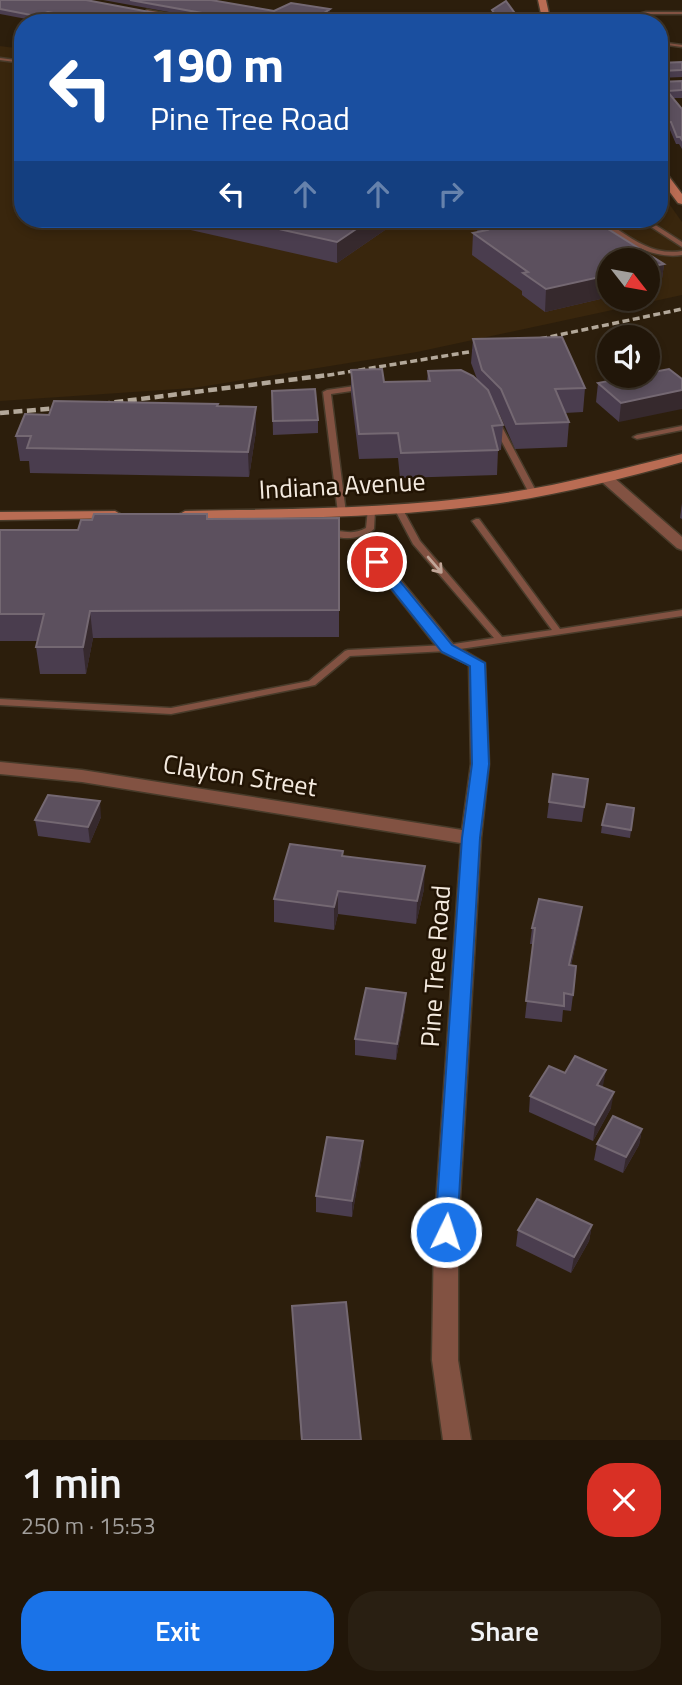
<!DOCTYPE html>
<html lang="en">
<head>
<meta charset="utf-8">
<style>
	body { margin:0; font-family:"Titillium Web",sans-serif; background:#291f12; color:#f1f3f6; height:100vh; display:flex; flex-direction:column; font-size:26px; white-space:nowrap }
	* { box-sizing:border-box; margin:0 }
	p { font-size:23px; color:#a29f9c }
	.icon { flex:none; width:38px; height:38px; fill:none; stroke:currentColor; stroke-width:2; stroke-linecap:round; stroke-linejoin:round }
	.map { position:relative; height:1440px; overflow:hidden }
	.drawer { display:flex; flex-direction:column; background:#211609; flex:1 }
	.drawer>* { flex:none }
	.hud { position:absolute; left:14px; top:14px; width:654px; height:214px; border-radius:28px; box-shadow:0 4px 10px #0003,0 0 0 2px #3e352a; background:#1a4fa0; color:#fff; overflow:hidden }
	.needle { width:46px; rotate:121deg }
	.tools { position:absolute; left:597px; top:248px; display:grid; gap:14px }
	.tools a { display:grid; place-items:center; width:63px; height:63px; border-radius:50%; background:#211609; box-shadow:0 4px 10px #0003,0 0 0 2px #3e352a; font-size:35px }
	.pin { position:absolute; display:grid; place-items:center; width:60px; height:60px; color:#fff; margin:-30px; border:4px solid #fff; border-radius:50%; box-shadow:0 2px 7px #0007 }
	.me { position:absolute; width:77px; margin:-38px; rotate:4deg; stroke-linejoin:round; filter:drop-shadow(0 0 5px #0008) }
	.turn { display:flex; align-items:center; gap:24px; height:147px; padding:0 21px; font-size:32px }
	.turn .icon { width:91px; height:91px; stroke-width:2.5 }
	.turn b { display:block; font-size:49px; line-height:60px }
	.lanes { display:flex; align-items:center; height:66px; padding:0 21px; background:#0003; justify-content:center; gap:35px; direction:ltr }
	.lanes .off { opacity:.35 }
	.round { display:grid; place-items:center; flex:none; width:74px; height:74px; border-radius:28px; background:#291f12 }
	.overview { display:flex; align-items:center; justify-content:space-between; height:119px; padding:0 21px }
	h1 { font-size:42px; font-weight:600; line-height:52px }
	.action { display:flex; gap:14px; margin-top:auto; padding:14px 21px }
	.action a { flex:1; height:80px; border-radius:28px; background:#1a73e8; color:#fff; font-size:28px; font-weight:600; line-height:80px; text-align:center }
	.action a+a { background:#291f12; color:#f1f3f6 }
	.map>svg:first-child { display:block }
	.built { fill:#39260d; fill-rule:evenodd }
	.lines { fill:none; stroke-linecap:round; stroke-linejoin:round }
	.lane-casing { stroke:#483b2a; stroke-width:3 }
	.street-casing { stroke:#483b2a; stroke-width:3 }
	.secondary-casing { stroke:#483b2a; stroke-width:3 }
	.lane { fill:#825242; fill-rule:evenodd }
	.street { fill:#825242; fill-rule:evenodd }
	.secondary { fill:#b96c53; fill-rule:evenodd }
	.rail-far1 { stroke:#b3a89a; stroke-width:3.5; stroke-dasharray:7 3.5; stroke-linecap:butt }
	.rail { stroke:#b3a89a; stroke-width:4.5; stroke-dasharray:9 4.5; stroke-linecap:butt }
	.wall { fill:#4a3d4e }
	.shaded-wall { fill:#36292d }
	.building { fill:#5c505e; stroke:#746872; stroke-width:2 }
	.oneway { stroke:#c1a698 }
	.route { fill:#1a73e8; stroke:#114b97; stroke-width:2 }
	.labels { text-anchor:middle; dominant-baseline:central; stroke-width:5; stroke-linejoin:round; paint-order:stroke }
	.street-label { font-size:26px; fill:#f4eadf; stroke:#221404 }
</style>
</head>
<body>
<div class="map">
<svg width="682" height="1440" viewBox="0 0 682 1440">
	<rect width="100%" height="100%" fill="#2c1e0c"/>
	<path class="built" d="M0,46L23,49V219H660V191L682,222V295L417,352L193,388L0,401ZM609,261H648V299H609Z"/>
	<g class="lines">
		<g class="lane-casing">
			<g id="lane">
				<path d="M646,12H682V14H646L614,23H606Z"/>
				<path d="M660,42L682,45V47L660,44Z"/>
				<path d="M0,58L23,61V63L0,60Z"/>
				<path d="M447,219H453L441,228H437V226Z"/>
				<path d="M595,219C605,219 612,225 620,231C639,244 658,255 682,251V255C650,260 619,238 595,219Z"/>
				<path d="M639,219H646L682,242V247Z"/>
				<path d="M362,385L366,387L365,389L331,394L346,513L342,515L338,513L323,392L327,390Z"/>
				<path d="M494,423H500L501,425L537,493L536,495H533L529,493L493,425Z"/>
				<path d="M682,426V430L637,439L633,437L637,435Z"/>
				<path d="M395,506H401L420,541L502,637L552,630L472,521L476,519H479L560,629L682,610V616L447,651L350,656L315,685L171,714L0,705V699L171,708L309,681L345,651L348,650L447,645L494,638L413,544L394,508Z"/>
				<path d="M368,509H371L375,511L374,529C360,541 337,540 322,532C336,526 348,538 366,528Z"/>
			</g>
		</g>
		<g class="street-casing">
			<g id="street">
				<path d="M147,10L209,21L213,23H194L144,14Z"/>
				<path d="M607,475L612,476L682,537V550L677,548L602,482V476Z"/>
				<path d="M363,538L368,540L453,644L485,663L489,764L481,838L458,1232V1360L471,1440H443L432,1360L434,1232L461,843L82,782L0,774V762L82,770L462,830L471,764L469,665L441,652L355,543Z"/>
			</g>
		</g>
		<g class="secondary-casing">
			<g id="secondary">
				<path d="M538,0H546L551,23H543Z"/>
				<path d="M660,169L664,170L682,194V204L678,203L660,179Z"/>
				<path d="M682,454V462C622,479 561,494 500,503C396,518 290,518 185,519L178,515L185,511C290,509 396,509 500,494C562,485 621,469 682,454Z"/>
				<path d="M115,511L122,515L120,518L0,520V512Z"/>
			</g>
		</g>
		<use href="#lane" class="lane"/>
		<use href="#street" class="street"/>
		<use href="#secondary" class="secondary"/>
		<g class="rail-far1">
			<path d="M530,341L682,309"/>
			<path d="M317,377L493,348"/>
		</g>
		<g class="rail">
			<path d="M101,404L328,375"/>
			<path d="M0,413L70,407"/>
		</g>
	</g>
	<g class="wall">
		<path d="M0,0L192,20H213L103,0H211L274,11L330,14L325,17L386,23H116L109,22L106,23H81L49,17L37,21L0,14Z"/>
		<path d="M492,10L522,23H496L492,16Z"/>
		<path d="M682,62V77L660,78V63Z"/>
		<path d="M682,81V98H673L682,109V149L679,144H676L670,130H664L660,124V82Z"/>
		<path d="M142,219H401L337,263Z"/>
		<path d="M506,219H592L664,264L661,286L648,289V261H609V297L545,312L522,295V291L472,255L473,233L477,232L478,224Z"/>
		<path d="M473,339L585,388L583,412L565,413L569,422L567,447L515,449L499,413L497,410L503,425L501,450H498L497,475L400,478L398,458L359,459L351,394V370L384,382L427,381L428,371L477,379L471,363Z"/>
		<path d="M633,376L619,422L596,402L598,383Z"/>
		<path d="M272,391L318,420V433L273,435Z"/>
		<path d="M218,406L256,407V431L249,477L30,473L29,461H20L16,436Z"/>
		<path d="M682,503V519L680,518Z"/>
		<path d="M339,518V637L93,638L86,674H40L36,647L37,641H0V530H78L208,519Z"/>
		<path d="M588,779L582,822L547,818L549,802Z"/>
		<path d="M634,808L630,838L601,833L602,825Z"/>
		<path d="M101,817L90,843L38,836L35,820Z"/>
		<path d="M343,851V857L424,889L416,924L338,914L334,930L274,922V899Z"/>
		<path d="M580,923L571,966L573,995L571,1011L563,1010L562,1022L525,1018L533,944H530L532,928Z"/>
		<path d="M405,1009L396,1060L355,1055V1039Z"/>
		<path d="M565,1073L603,1087L611,1108L593,1141L529,1112L530,1096Z"/>
		<path d="M642,1129L639,1145L623,1173L594,1160L597,1144Z"/>
		<path d="M362,1157L352,1217L316,1212V1196Z"/>
		<path d="M592,1225L589,1241L571,1273L516,1246L518,1230Z"/>
		<path d="M292,1306L361,1440H301Z"/>
	</g>
	<g class="shaded-wall">
		<path d="M330,9V14L318,22V17Z"/>
		<path d="M48,12L49,17L37,21L36,16Z"/>
		<path d="M108,17L109,22L98,23V21Z"/>
		<path d="M371,219H401L337,263V242Z"/>
		<path d="M664,264L661,286L648,289V267Z"/>
		<path d="M609,275V297L545,312L546,289Z"/>
		<path d="M682,390V409L619,422L621,403Z"/>
		<path d="M256,407V431L249,477L248,452Z"/>
		<path d="M90,611L93,638L86,674L83,647Z"/>
		<path d="M100,801L101,817L90,843L88,827Z"/>
		<path d="M425,866L424,889L416,924L417,901Z"/>
		<path d="M338,891V914L334,930V907Z"/>
		<path d="M582,907L580,923L567,982L569,965Z"/>
		<path d="M406,993L405,1009L396,1060L397,1044Z"/>
		<path d="M606,1070L603,1086L595,1101L597,1085Z"/>
		<path d="M614,1092L611,1108L593,1141L595,1125Z"/>
		<path d="M642,1129L639,1145L623,1173L626,1157Z"/>
		<path d="M363,1141L362,1157L352,1217V1201Z"/>
		<path d="M592,1225L589,1241L571,1273L574,1257Z"/>
	</g>
	<g class="building">
		<path d="M0,0H86L192,20L213,21L215,18L213,15L130,0H211L274,11L291,3L330,9L318,17L386,23H144L108,17L98,21L48,12L36,16L0,9Z"/>
		<path d="M506,1L522,23H501L492,10Z"/>
		<path d="M682,62V70L661,71L660,77V63Z"/>
		<path d="M682,81V90L667,91L682,109V140L680,137H677L671,122H665L660,116V82Z"/>
		<path d="M234,219H371L337,242Z"/>
		<path d="M506,219H592L664,264L648,267V261H609V275L546,289L523,273L528,272L473,233L487,230L478,224Z"/>
		<path d="M562,337L585,388L555,389L569,422L516,424L501,389L482,370L473,339Z"/>
		<path d="M382,369L384,382L430,381L428,371L461,370L473,376L488,390L503,425L492,426L498,450L401,453L398,433L359,434L351,370Z"/>
		<path d="M669,369L682,379V390L621,403L598,383L633,376H648V373Z"/>
		<path d="M315,389L318,420L273,421L272,391Z"/>
		<path d="M54,401L218,404L217,406L256,407L248,452L27,448L31,436H16L25,414L49,415Z"/>
		<path d="M94,514H207V519L339,518V610L90,611L83,647H36L44,614H0V530H78L81,520H92Z"/>
		<path d="M553,774L588,779L584,807L549,802Z"/>
		<path d="M48,795L100,801L88,827L35,820Z"/>
		<path d="M607,804L634,808L631,830L602,825Z"/>
		<path d="M290,844L343,851L342,856L425,866L417,901L338,891L334,907L274,899Z"/>
		<path d="M539,899L582,907L569,965L576,966L573,995L564,993V1006L526,1001L535,928H532Z"/>
		<path d="M366,988L406,993L397,1044L355,1039Z"/>
		<path d="M575,1056L606,1070L597,1085L614,1092L595,1125L530,1096L549,1066L565,1073Z"/>
		<path d="M613,1116L642,1129L626,1157L597,1144Z"/>
		<path d="M327,1137L363,1141L352,1201L316,1196Z"/>
		<path d="M537,1199L592,1225L574,1257L518,1230Z"/>
		<path d="M346,1302L361,1440H302L292,1306Z"/>
	</g>
	<defs><path id="oneway-shaft" d="M-6 0H5M1.5-3L5.5 0L1.5 3" fill="none" stroke-width="1.6" stroke-linecap="round" stroke-linejoin="round" transform="scale(1.75)"/></defs>
	<use class="oneway" href="#oneway-shaft" transform="translate(435 565) rotate(49)"/>
	<path class="route" d="M377,557L382,559L452,645L485,663L489,764L480,838L457,1232L454,1239L446,1242L438,1239L435,1232L462,838L472,764L470,666L442,652L370,562Z"/>
	<g class="labels">
		<g class="street-label">
			<text transform="translate(342 485) rotate(-3)">Indiana Avenue</text>
			<text transform="translate(240 775) rotate(9)">Clayton Street</text>
			<text transform="translate(435 966) rotate(-86)">Pine Tree Road</text>
		</g>
	</g>
</svg>
<div class="tools">
<a><svg class="needle" viewBox="-14 -14 28 28"><path d="M0-13l5 13h-10z" fill="#e53935"/><path d="M0 13l5-13h-10z" fill="#a29f9c"/></svg></a>
<a><svg class="icon" aria-label="sound" viewBox="0 0 24 24"><path d="M4 9h4l5-4v14l-5-4H4zM17 9q2 3 0 6"/></svg></a>
</div>
<div class="pin" style="left:377px;top:562px;background:#d93025"><svg class="icon" aria-label="arrive" viewBox="0 0 24 24"><path d="M6 21V4h12l-3 4 3 4H6"/></svg></div>
<svg class="me" style="left:446px;top:1232px" viewBox="-20 -20 40 40"><circle r="17" fill="#1a73e8" stroke="#fff" stroke-width="3"/><path d="M0-11L8 9 0 5-8 9z" fill="#fff"/></svg>
<div class="hud">
<div class="turn"><svg class="icon" aria-label="left" viewBox="0 0 24 24"><path d="M17 20v-9H6M10 6l-5 5 5 5"/></svg><div><b>190 m</b>Pine Tree Road</div></div>
<div class="lanes"><svg class="icon" aria-label="left" viewBox="0 0 24 24"><path d="M17 20v-9H6M10 6l-5 5 5 5"/></svg><svg class="icon off" aria-label="ahead" viewBox="0 0 24 24"><path d="M12 20V5M6 11l6-6 6 6"/></svg><svg class="icon off" aria-label="ahead" viewBox="0 0 24 24"><path d="M12 20V5M6 11l6-6 6 6"/></svg><svg class="icon off" aria-label="right" viewBox="0 0 24 24"><path d="M7 20v-9h11M14 6l5 5-5 5"/></svg></div>
</div>
</div>
<section class="drawer">
<div class="overview"><div><h1>1 min</h1><p>250 m · 15:53</p></div><a class="round" style="background:#d93025;color:#fff"><svg class="icon" aria-label="close" viewBox="0 0 24 24"><path d="M6 6l12 12M18 6L6 18"/></svg></a></div>
<div class="action"><a>Exit</a><a>Share</a></div>
</section>
</body>
</html>
